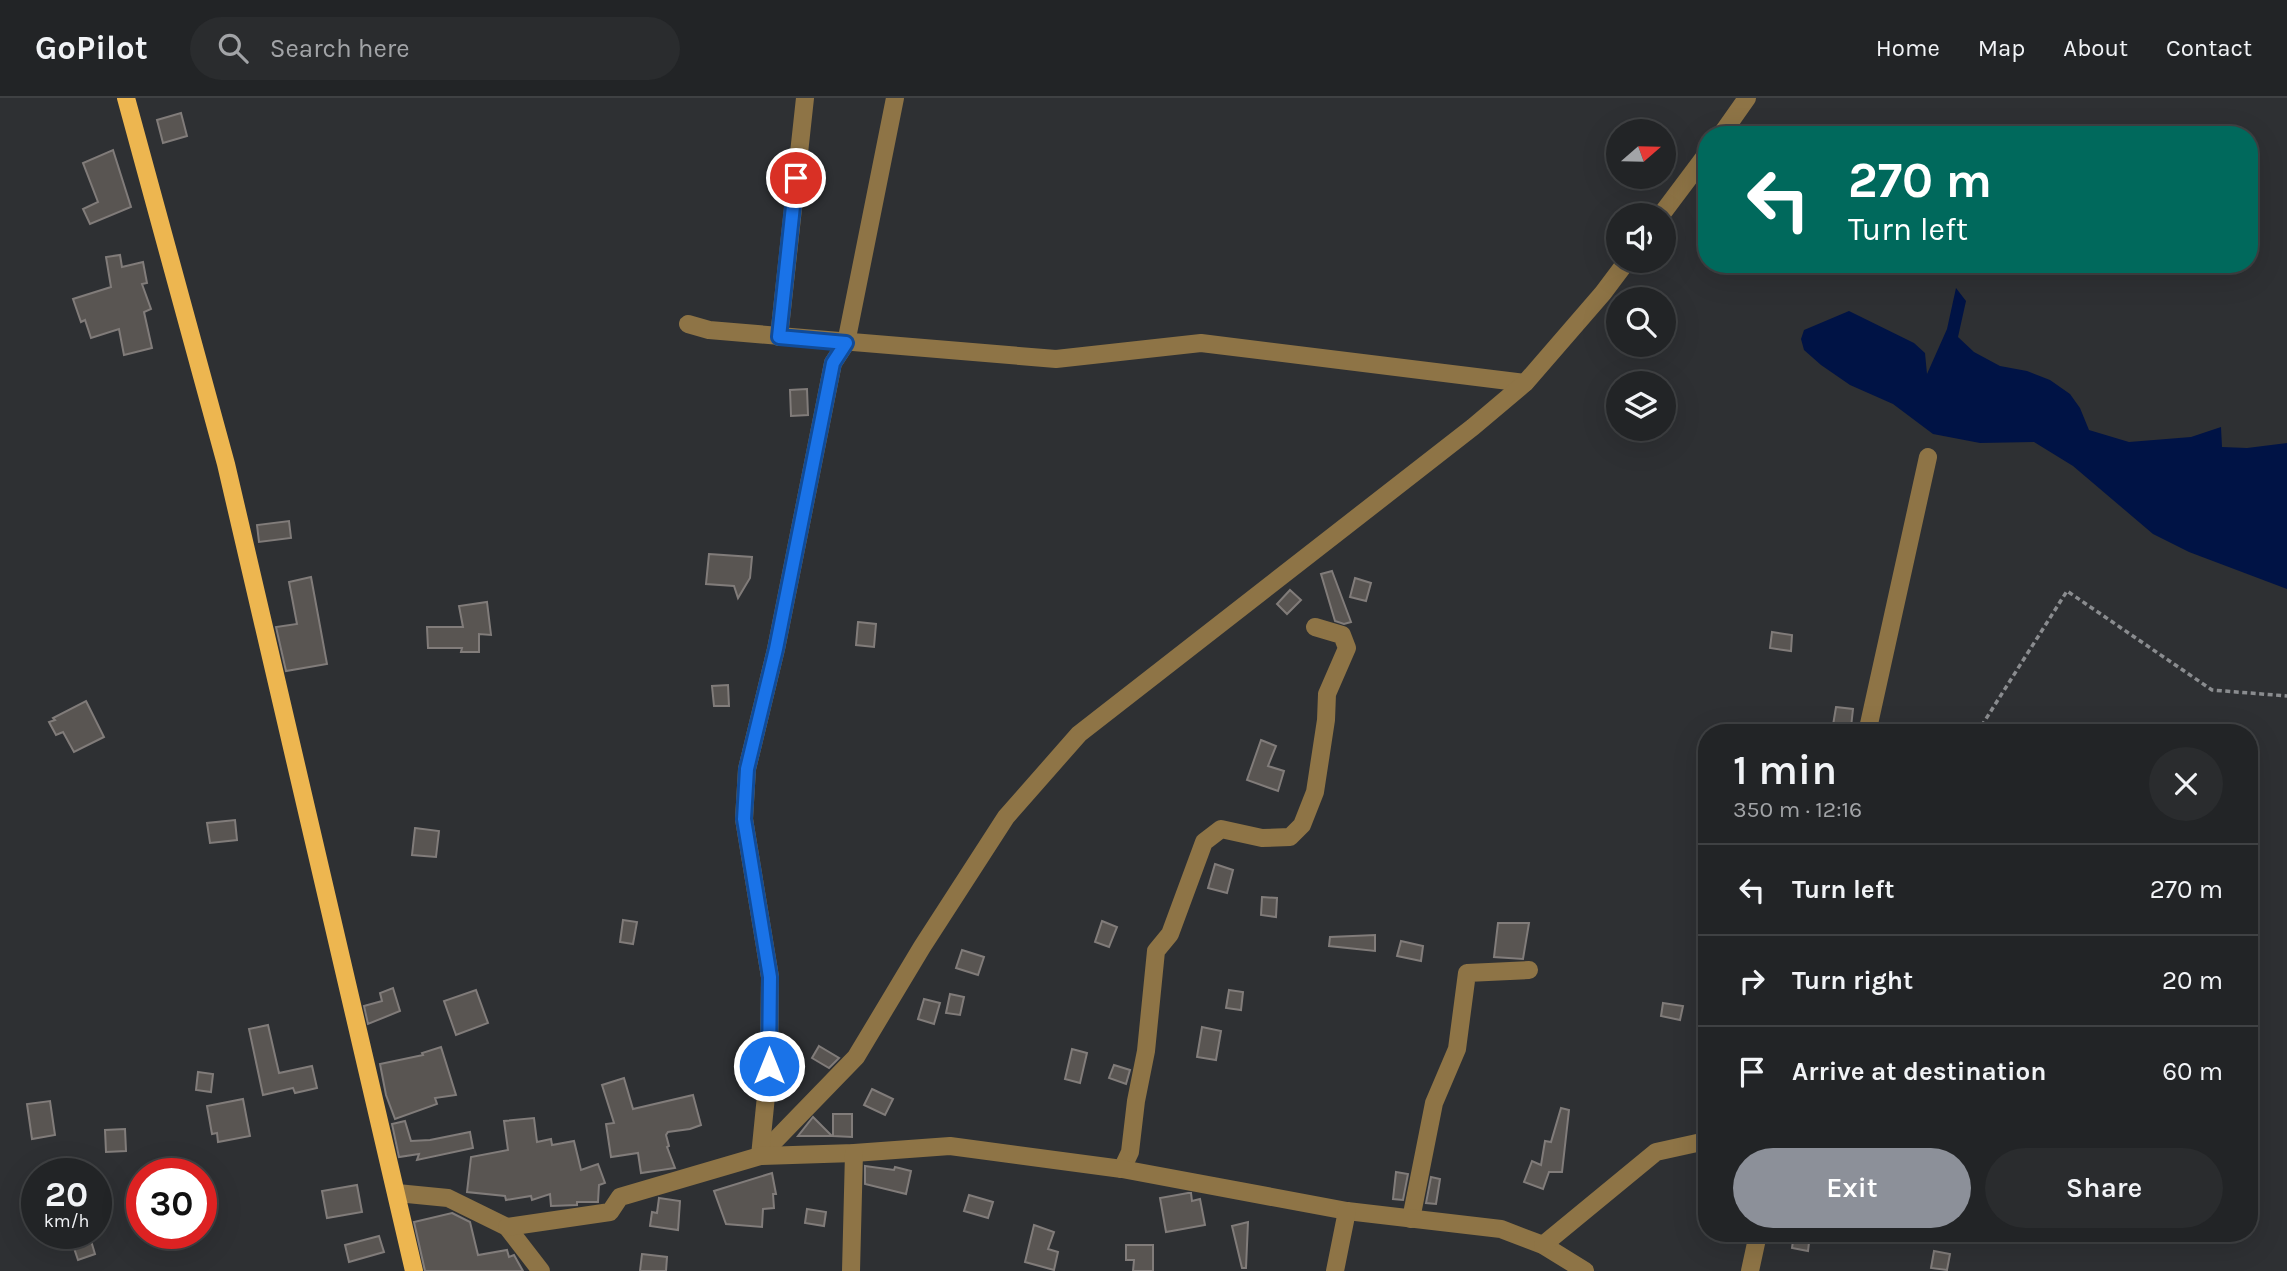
<!DOCTYPE html>
<html lang="en">
<head>
<meta charset="utf-8">
<style>
	body { margin:0; font-family:Karla,sans-serif; background:#2a2c2e; color:#f1f3f6; height:100vh; display:flex; flex-direction:column; font-size:26px; white-space:nowrap }
	* { box-sizing:border-box; margin:0 }
	p { font-size:23px; color:#a2a4a7 }
	.icon { flex:none; width:38px; height:38px; fill:none; stroke:currentColor; stroke-width:2; stroke-linecap:round; stroke-linejoin:round }
	.map { position:relative; flex:1; overflow:hidden }
	.drawer { position:absolute; left:1698px; top:626px; width:560px; height:518px; display:flex; flex-direction:column; background:#222426; border-radius:28px; box-shadow:0 7px 28px #0002,0 0 0 2px #3f4143 }
	.drawer>* { flex:none }
	.top-card { position:absolute; left:1698px; top:28px; width:560px; height:147px; border-radius:28px; box-shadow:0 7px 28px #0002,0 0 0 2px #3f4143; background:#00695c; color:#fff; overflow:hidden }
	.needle { width:46px; rotate:70deg }
	.fabs { position:absolute; left:1606px; top:21px; display:grid; gap:14px }
	.fabs a { display:grid; place-items:center; width:70px; height:70px; border-radius:50%; background:#222426; box-shadow:0 7px 28px #0002,0 0 0 2px #3f4143; font-size:35px }
	.speed { position:absolute; left:21px; top:1060px; display:flex; gap:14px; font-size:35px; font-weight:700; text-align:center }
	.speed>* { display:grid; place-content:center; width:91px; height:91px; border-radius:50%; background:#222426; box-shadow:0 7px 28px #0002,0 0 0 2px #3f4143; line-height:1 }
	.speed small { font-size:18px; font-weight:400 }
	.speed .limit { border:10px solid #d22; background:#fff; color:#111 }
	.pin { position:absolute; display:grid; place-items:center; width:60px; height:60px; color:#fff; margin:-30px; border:4px solid #fff; border-radius:50%; box-shadow:0 2px 7px #0007 }
	.me { position:absolute; width:77px; margin:-38px; rotate:0deg; stroke-linejoin:round; filter:drop-shadow(0 0 5px #0008) }
	.turn { display:flex; align-items:center; gap:24px; height:147px; padding:0 35px; font-size:32px }
	.turn .icon { width:91px; height:91px; stroke-width:2.5 }
	.turn b { display:block; font-size:49px; line-height:60px }
	.round { display:grid; place-items:center; flex:none; width:74px; height:74px; border-radius:37px; background:#2a2c2e }
	.head { display:flex; align-items:center; justify-content:space-between; height:119px; padding:0 35px }
	h1 { font-size:42px; font-weight:600; line-height:52px }
	.action { display:flex; gap:14px; margin-top:auto; padding:14px 35px }
	.action a { flex:1; height:80px; border-radius:42px; background:#8c9099; color:#fff; font-size:28px; font-weight:600; line-height:80px; text-align:center }
	.action a+a { background:#2a2c2e; color:#f1f3f6 }
	ul { padding:0; list-style:none }
	li { display:flex; align-items:center; gap:21px; height:91px; padding:0 35px; border-top:2px solid #3f4143 }
	li div { flex:1 }
	li b { display:block; font-size:26px }
	li em { font-style:normal }
	header { display:flex; align-items:center; gap:42px; box-sizing:border-box; height:98px; padding:0 35px; background:#222426; border-bottom:2px solid #3f4143 }
	header strong { font-size:33px }
	nav { display:flex; gap:38px; margin-inline-start:auto; font-size:24px }
	.search { width:490px; height:63px; background:#2a2c2e; display:flex; align-items:center; gap:18px; box-sizing:border-box; padding:0 24px; border-radius:38px; color:#a2a4a7; font-size:26px }
	.map>svg:first-child { display:block }
	.water { fill:#001345 }
	.building { fill:#595552; stroke:#817c7a; stroke-width:2 }
	.lines { fill:none; stroke-linecap:round; stroke-linejoin:round }
	.path { stroke:#8a8c8f; stroke-width:3.5; stroke-dasharray:5 3.5; stroke-linecap:butt }
	.minor { stroke:#8e7446; stroke-width:18 }
	.major { stroke:#edb650; stroke-width:18 }
	.route-casing { stroke:#114b97; stroke-width:18 }
	.route { stroke:#1a73e8; stroke-width:12 }
</style>
</head>
<body>
<header>
<strong>GoPilot</strong>
<div class="search"><svg class="icon" aria-label="search" viewBox="0 0 24 24"><circle cx="10" cy="10" r="6"/><path d="M15 15l6 6"/></svg>Search here</div>
<nav><a>Home</a><a>Map</a><a>About</a><a>Contact</a></nav>
</header>
<div class="map">
<svg width="2287" height="1173" viewBox="0 0 2287 1173">
	<rect width="100%" height="100%" fill="#2e3033"/>
	<path class="water" d="M1956,190L1966,203L1958,239L1974,254L2000,268L2027,273L2050,282L2070,296L2080,310L2089,332L2129,344L2191,339L2221,329L2222,349L2247,350L2287,345V491L2189,454L2153,436L2073,368L2034,344L1980,345L1933,336L1893,306L1850,287L1821,267L1804,252L1801,241L1804,232L1849,213L1914,245L1925,255L1927,276L1947,231Z"/>
	<g class="building">
		<path d="M181,15L187,38L163,45L157,22Z"/>
		<path d="M113,52L131,109L90,126L83,111L98,104L83,65Z"/>
		<path d="M120,157L122,169L143,164L147,185L142,186L151,211L144,214L152,250L124,257L119,231L91,240L85,222L81,224L73,201L111,189L106,159Z"/>
		<path d="M807,291L808,317L791,318L790,292Z"/>
		<path d="M289,423L291,440L259,444L257,427Z"/>
		<path d="M709,456L752,459L750,480L738,500L734,488L706,486Z"/>
		<path d="M1332,473L1351,524L1344,526L1335,523L1321,476Z"/>
		<path d="M311,479L327,566L286,573L276,529L297,526L289,484Z"/>
		<path d="M1355,480L1371,485L1366,503L1350,499Z"/>
		<path d="M1290,492L1301,502L1287,516L1277,506Z"/>
		<path d="M487,504L491,537L479,536V554H461L462,550H428L427,529H463L459,508Z"/>
		<path d="M858,524L876,526L874,549L856,547Z"/>
		<path d="M1772,534L1792,537L1791,553L1770,550Z"/>
		<path d="M728,587L729,608H714L712,588Z"/>
		<path d="M86,603L104,639L74,654L63,634L56,637L49,624L55,622L53,620Z"/>
		<path d="M1836,609L1853,611L1851,629L1833,627Z"/>
		<path d="M1261,642L1276,648L1268,668L1284,673L1278,693L1247,682Z"/>
		<path d="M235,722L237,742L210,745L207,725Z"/>
		<path d="M415,730L439,733L436,759L412,757Z"/>
		<path d="M1215,766L1233,772L1227,795L1208,790Z"/>
		<path d="M1262,799L1277,800L1276,819L1261,817Z"/>
		<path d="M623,822L637,824L633,846L620,844Z"/>
		<path d="M1102,823L1117,829L1109,849L1095,844Z"/>
		<path d="M1498,825H1529L1523,861L1494,859Z"/>
		<path d="M1375,837V853L1329,848L1330,839Z"/>
		<path d="M1401,843L1423,848L1421,863L1397,858Z"/>
		<path d="M962,852L984,859L978,877L956,870Z"/>
		<path d="M393,890L400,913L368,926L364,908L382,903L380,895Z"/>
		<path d="M476,892L488,925L456,937L444,903Z"/>
		<path d="M1229,892L1243,894L1241,912L1226,910Z"/>
		<path d="M950,896L964,899L960,917L946,915Z"/>
		<path d="M924,901L940,905L934,926L918,921Z"/>
		<path d="M1663,905L1683,908L1680,922L1661,918Z"/>
		<path d="M268,927L279,975L312,968L317,990L295,995L293,990L263,997L249,931Z"/>
		<path d="M1202,929L1221,933L1216,962L1197,959Z"/>
		<path d="M819,948L839,960L829,970L812,960Z"/>
		<path d="M441,949L456,997L435,1000L437,1006L395,1021L386,997L380,966L423,957L422,955Z"/>
		<path d="M1072,951L1087,955L1080,985L1065,981Z"/>
		<path d="M1114,967L1130,972L1126,986L1109,980Z"/>
		<path d="M198,974L213,976L211,994L196,992Z"/>
		<path d="M624,980L633,1011L693,997L701,1027L690,1031L668,1034L666,1037L669,1048L667,1049L675,1070L641,1075L638,1055L611,1059L606,1026L614,1025L602,987Z"/>
		<path d="M872,991L893,1001L885,1017L864,1007Z"/>
		<path d="M243,1001L250,1038L218,1044L217,1035L212,1036L207,1008Z"/>
		<path d="M50,1003L55,1037L32,1041L27,1006Z"/>
		<path d="M1561,1010L1569,1012L1562,1074H1549L1543,1091L1524,1084L1532,1063L1541,1067L1545,1043L1551,1044Z"/>
		<path d="M833,1016H852V1039L833,1038Z"/>
		<path d="M813,1019L832,1038H798Z"/>
		<path d="M534,1020L537,1044L551,1041L552,1047L574,1043L581,1072L598,1066L605,1085L599,1087L598,1104H577V1107L551,1108L550,1096L532,1102L531,1098L506,1102L505,1098L467,1094L471,1059L508,1052L504,1023Z"/>
		<path d="M405,1023L411,1043L430,1042L470,1034L473,1050L417,1062L419,1056L399,1059L392,1026Z"/>
		<path d="M125,1031L126,1053L106,1054L105,1032Z"/>
		<path d="M865,1068L894,1072L895,1069L911,1073L906,1096L865,1086Z"/>
		<path d="M1396,1074L1408,1076L1403,1102L1393,1101Z"/>
		<path d="M772,1075L776,1096H773L774,1110L763,1111L762,1129L726,1126L714,1093Z"/>
		<path d="M1431,1079L1440,1081L1436,1106L1426,1105Z"/>
		<path d="M357,1087L362,1114L327,1120L322,1093Z"/>
		<path d="M1188,1095H1191L1192,1103L1200,1101L1205,1127L1166,1134L1160,1100Z"/>
		<path d="M969,1097L993,1104L988,1120L964,1113Z"/>
		<path d="M659,1100L680,1103L678,1132L650,1128L652,1114L657,1115Z"/>
		<path d="M807,1111L826,1114L824,1128L805,1125Z"/>
		<path d="M452,1115L470,1124L478,1157L507,1152L509,1159L514,1157L523,1173H425L414,1124Z"/>
		<path d="M1248,1124L1246,1170H1242L1232,1128Z"/>
		<path d="M1034,1127L1054,1134L1048,1151L1058,1154L1054,1172L1025,1164Z"/>
		<path d="M72,1136H89L95,1156L78,1162L71,1141L73,1140Z"/>
		<path d="M1794,1136H1810L1808,1153L1792,1150Z"/>
		<path d="M379,1138L384,1154L349,1164L345,1147Z"/>
		<path d="M1126,1147H1153V1173H1133L1134,1162H1126Z"/>
		<path d="M1934,1153L1950,1156L1947,1172L1931,1170Z"/>
		<path d="M642,1156L667,1159L666,1173H640Z"/>
	</g>
	<g class="lines">
		<path class="path" d="M1977,635L2067,493L2212,592L2287,598"/>
		<g class="minor">
			<path d="M1721,37L1747,0"/>
			<path d="M1661,117L1706,57"/>
			<path d="M688,226L709,232L1056,261L1201,245L1525,285"/>
			<path d="M779,239L805,0"/>
			<path d="M1867,635L1928,359"/>
			<path d="M760,1058L856,959L922,849L1006,719L1079,636L1473,329L1525,285L1603,195L1627,163"/>
			<path d="M760,1058L769,968L770,879L744,721L747,671L776,551L833,265L846,245L895,0"/>
			<path d="M1122,1071L1130,1054L1136,1003L1146,953L1156,853L1170,836L1204,744L1221,731L1262,740L1290,739L1302,727L1315,694L1326,622L1327,596L1347,550L1342,537L1315,529"/>
			<path d="M397,1095L448,1100L507,1129L541,1173"/>
			<path d="M1411,1121L1434,1005L1457,951L1467,875L1529,872"/>
			<path d="M507,1129L610,1114L620,1099L760,1058L854,1055L950,1048L1122,1071L1347,1113L1501,1131L1543,1147L1585,1173"/>
			<path d="M1543,1147L1656,1054L1706,1043"/>
			<path d="M851,1173L854,1055"/>
			<path d="M1335,1173L1347,1113"/>
			<path d="M1750,1173L1758,1136"/>
		</g>
		<path class="major" d="M126,0L226,366L414,1173"/>
	</g>
	<g class="lines">
		<g class="route-casing">
			<path id="route" d="M769,968L770,879L744,721L747,671L776,551L833,265L846,245L779,239L796,80"/>
		</g>
		<use href="#route" class="route"/>
	</g>
</svg>
<div class="fabs">
<a><svg class="needle" viewBox="-14 -14 28 28"><path d="M0-13l5 13h-10z" fill="#e53935"/><path d="M0 13l5-13h-10z" fill="#a2a4a7"/></svg></a>
<a><svg class="icon" aria-label="sound" viewBox="0 0 24 24"><path d="M4 9h4l5-4v14l-5-4H4zM17 9q2 3 0 6"/></svg></a>
<a><svg class="icon" aria-label="search" viewBox="0 0 24 24"><circle cx="10" cy="10" r="6"/><path d="M15 15l6 6"/></svg></a>
<a><svg class="icon" aria-label="layers" viewBox="0 0 24 24"><path d="M12 4l9 5-9 5-9-5zM3 14l9 5 9-5"/></svg></a>
</div>
<div class="speed"><div>20<small>km/h</small></div><div class="limit">30</div></div>
<div class="pin" style="left:796px;top:80px;background:#d93025"><svg class="icon" aria-label="arrive" viewBox="0 0 24 24"><path d="M6 21V4h12l-3 4 3 4H6"/></svg></div>
<svg class="me" style="left:769px;top:968px" viewBox="-20 -20 40 40"><circle r="17" fill="#1a73e8" stroke="#fff" stroke-width="3"/><path d="M0-11L8 9 0 5-8 9z" fill="#fff"/></svg>
<div class="top-card">
<div class="turn"><svg class="icon" aria-label="left" viewBox="0 0 24 24"><path d="M17 20v-9H6M10 6l-5 5 5 5"/></svg><div><b>270 m</b>Turn left</div></div>
</div>
<section class="drawer">
<div class="head"><div><h1>1 min</h1><p>350 m · 12:16</p></div><a class="round"><svg class="icon" aria-label="close" viewBox="0 0 24 24"><path d="M6 6l12 12M18 6L6 18"/></svg></a></div>
<ul>
<li><svg class="icon" aria-label="left" viewBox="0 0 24 24"><path d="M17 20v-9H6M10 6l-5 5 5 5"/></svg><div><b>Turn left</b></div><em>270 m</em></li>
<li><svg class="icon" aria-label="right" viewBox="0 0 24 24"><path d="M7 20v-9h11M14 6l5 5-5 5"/></svg><div><b>Turn right</b></div><em>20 m</em></li>
<li><svg class="icon" aria-label="arrive" viewBox="0 0 24 24"><path d="M6 21V4h12l-3 4 3 4H6"/></svg><div><b>Arrive at destination</b></div><em>60 m</em></li>
</ul>
<div class="action"><a>Exit</a><a>Share</a></div>
</section>
</div>
</body>
</html>
